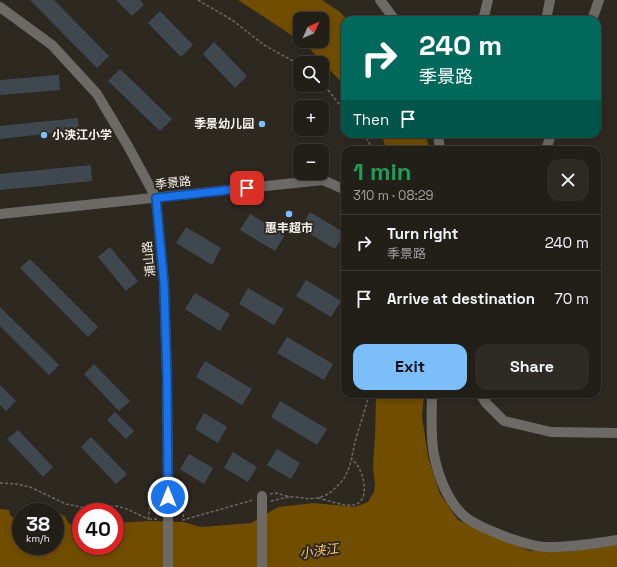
<!DOCTYPE html>
<html lang="en">
<head>
<meta charset="utf-8">
<style>
	body { margin:0; font-family:"Space Grotesk","Noto Sans SC",sans-serif; background:#2e2b25; color:#f1f3f6; height:100vh; display:flex; flex-direction:column; font-size:15px; white-space:nowrap }
	* { box-sizing:border-box; margin:0 }
	p { font-size:13px; color:#a2a2a2 }
	.icon { flex:none; width:22px; height:22px; fill:none; stroke:currentColor; stroke-width:2; stroke-linecap:round; stroke-linejoin:round }
	.map { position:relative; flex:1; overflow:hidden }
	.sheet { position:absolute; left:341px; top:146px; width:260px; height:252px; display:flex; flex-direction:column; background:#221e18; border-radius:12px; box-shadow:0 2px 6px #0003,0 0 0 1px #3f3c37 }
	.sheet>* { flex:none }
	.hud { position:absolute; left:341px; top:16px; width:260px; height:122px; border-radius:12px; box-shadow:0 2px 6px #0003,0 0 0 1px #3f3c37; background:#00695c; color:#fff; overflow:hidden }
	.needle { width:26px; rotate:45deg }
	.buttons { position:absolute; left:293px; top:12px; display:grid; gap:8px }
	.buttons a { display:grid; place-items:center; width:36px; height:36px; border-radius:8px; background:#221e18; box-shadow:0 2px 6px #0003,0 0 0 1px #3f3c37; font-size:20px }
	.speed { position:absolute; left:12px; top:503px; display:flex; gap:8px; font-size:20px; font-weight:700; text-align:center }
	.speed>* { display:grid; place-content:center; width:52px; height:52px; border-radius:50%; background:#221e18; box-shadow:0 2px 6px #0003,0 0 0 1px #3f3c37; line-height:1 }
	.speed small { font-size:10px; font-weight:400 }
	.speed .limit { border:6px solid #d22; background:#fff; color:#111 }
	.pin { position:absolute; display:grid; place-items:center; width:34px; height:34px; color:#fff; margin:-17px; border-radius:8px; box-shadow:0 2px 6px #0006 }
	.me { position:absolute; width:44px; margin:-22px; rotate:0deg; stroke-linejoin:round; filter:drop-shadow(0 0 3px #0008) }
	.turn { display:flex; align-items:center; gap:14px; height:84px; padding:0 12px; font-size:18px }
	.turn .icon { width:52px; height:52px; stroke-width:2.5 }
	.turn b { display:block; font-size:28px; line-height:34px }
	.then { display:flex; align-items:center; height:38px; padding:0 12px; background:#0003; gap:8px; font-size:15px }
	.round { display:grid; place-items:center; flex:none; width:42px; height:42px; border-radius:12px; background:#2e2b25 }
	.headline { display:flex; align-items:center; justify-content:space-between; height:68px; padding:0 12px }
	h1 { font-size:24px; font-weight:800; line-height:30px; color:#1e9e55 }
	.primary-button { display:flex; gap:8px; margin-top:auto; padding:8px 12px }
	.primary-button a { flex:1; height:46px; border-radius:12px; background:#7bbef9; color:#111; font-size:16px; font-weight:800; line-height:46px; text-align:center }
	.primary-button a+a { background:#2e2b25; color:#f1f3f6 }
	ul { padding:0; list-style:none }
	li { display:flex; align-items:center; gap:12px; height:56px; padding:0 12px; border-top:1px solid #3f3c37 }
	li div { flex:1 }
	li b { display:block; font-size:15px }
	li em { font-style:normal }
	.map>svg:first-child { display:block }
	.water { fill:#714d00; fill-rule:evenodd }
	.building { fill:#40484f }
	.lines { fill:none; stroke-linecap:round; stroke-linejoin:round }
	.path { stroke:#6e6a63; stroke-width:1.5; stroke-dasharray:3 2; stroke-linecap:butt }
	.minor { stroke:#6d6a66; stroke-width:10 }
	.minor-bridge { stroke:#6d6a66; stroke-width:10 }
	.route-casing { stroke:#114b97; stroke-width:10 }
	.route { stroke:#1a73e8; stroke-width:7 }
	.poi-dot { fill:#7bbef9; stroke:#2d2820; stroke-width:1.5 }
	.labels { text-anchor:middle; dominant-baseline:central; stroke-width:4; stroke-linejoin:round; paint-order:stroke }
	.poi-label { font-size:12px; font-weight:bold; fill:#f6f3ed; stroke:#2d2820; text-anchor:end }
	.street-label { font-size:12px; fill:#f6f3ed; stroke:#2d2820 }
	.water-label { font-size:13px; font-style:italic; fill:#fbc56b; stroke:#2d2820 }
</style>
</head>
<body>
<div class="map">
<svg width="617" height="567" viewBox="0 0 617 567">
	<rect width="100%" height="100%" fill="#2d2820"/>
	<g class="water">
		<path d="M238,0H322L340,12L347,20H345V86L308,47L281,28ZM300,19H322V41H300Z"/>
		<path d="M381,134H425L430,150H387Z"/>
		<path d="M376,394H424L422,416L428,457L440,494L458,520L492,535L530,551L588,548L617,543V567H0V509L9,510L10,515L21,525V546H55V515L60,514L65,516L67,521L72,526L81,525V546H115V523L149,521L184,522L201,527L251,523L278,507L314,503L355,507L368,502L374,492L375,484L373,468L375,436Z"/>
	</g>
	<g class="building">
		<path d="M30,0H54L109,56L97,68Z"/>
		<path d="M116,0H140L144,5L132,16Z"/>
		<path d="M160,11L193,45L181,57L148,23Z"/>
		<path d="M214,42L247,76L235,88L203,54Z"/>
		<path d="M120,69L172,119L160,131L108,81Z"/>
		<path d="M59,75L60,90L0,95V80Z"/>
		<path d="M78,118L79,130L0,139V126Z"/>
		<path d="M91,165L92,181L0,190V174Z"/>
		<path d="M310,212L345,233L335,249L300,228Z"/>
		<path d="M250,214L285,235L275,251L240,230Z"/>
		<path d="M186,227L221,248L212,265L176,243Z"/>
		<path d="M110,247L138,281L126,291L98,257Z"/>
		<path d="M30,259L98,327L88,337L20,268Z"/>
		<path d="M306,280L341,301L331,317L296,296Z"/>
		<path d="M248,288L284,309L274,325L239,304Z"/>
		<path d="M195,293L230,314L220,331L185,309Z"/>
		<path d="M0,307L59,365L49,375L0,326Z"/>
		<path d="M287,337L333,364L324,380L277,353Z"/>
		<path d="M205,361L252,389L242,405L196,377Z"/>
		<path d="M94,364L130,401L119,411L84,374Z"/>
		<path d="M0,385L16,401L6,411L0,405Z"/>
		<path d="M280,401L327,429L317,445L271,417Z"/>
		<path d="M115,412L134,431L126,439L107,420Z"/>
		<path d="M204,413L227,427L218,443L195,429Z"/>
		<path d="M18,430L53,467L43,477L7,439Z"/>
		<path d="M91,437L127,474L116,484L81,447Z"/>
		<path d="M277,449L300,463L291,479L267,465Z"/>
		<path d="M233,452L257,467L248,482L224,468Z"/>
		<path d="M189,454L213,468L204,484L180,469Z"/>
	</g>
	<g class="lines">
		<g class="path">
			<path d="M198,0L232,20L264,45L300,65"/>
			<path d="M322,82L345,112"/>
			<path d="M363,134L369,142L372,150"/>
			<path d="M0,483L17,484L30,487L66,504L90,509L116,506L127,509L148,519L150,506H159"/>
			<path d="M270,494L276,493L290,497"/>
			<path d="M318,498C327,500 345,507 354,505C370,501 364,476 358,466C357,464 354,462 352,459"/>
			<path d="M271,501C277,500 283,498 289,497C298,496 308,500 317,498C323,497 329,494 333,490C353,474 350,457 357,435C361,421 366,408 369,394"/>
			<path d="M177,506H184L183,520L253,500"/>
			<path d="M149,519H159"/>
		</g>
		<g class="minor">
			<path d="M380,0L395,20"/>
			<path d="M0,7L52,45L97,94L128,146L156,198L164,283L167,377L168,489"/>
			<path d="M483,20L488,0"/>
			<path d="M546,20L550,0"/>
			<path d="M592,20L599,0"/>
			<path d="M438,134L440,150"/>
			<path d="M546,150L551,134"/>
			<path d="M0,214L323,180L343,189L345,193"/>
			<path d="M432,394C432,414 430,435 434,455C438,475 447,500 463,515C472,524 494,532 506,537C518,541 531,546 544,547C568,548 593,544 617,540"/>
			<path d="M480,394L486,403L504,421L551,432L617,433"/>
			<path d="M262,567V496"/>
		</g>
		<path class="minor-bridge" d="M168,489V567"/>
	</g>
	<g class="lines">
		<g class="route-casing">
			<path id="route" d="M168,497L167,377L164,283L156,198L247,188"/>
		</g>
		<use href="#route" class="route"/>
	</g>
	<g class="poi-dot">
		<circle cx="262" cy="124" r="4"/>
		<circle cx="44" cy="135" r="4"/>
		<circle cx="289" cy="214" r="4"/>
	</g>
	<g class="labels">
		<g class="poi-label">
			<text x="254" y="124">季景幼儿园</text>
			<text x="52" y="135" text-anchor="start">小浃江小学</text>
			<text x="289" y="228" text-anchor="middle">惠丰超市</text>
		</g>
		<g class="street-label">
			<text transform="translate(173 183) rotate(-6)">季景路</text>
			<text transform="translate(149 259) rotate(-96)">浦山路</text>
		</g>
		<g class="water-label">
			<text transform="translate(319 551) rotate(-8)">小浃江</text>
		</g>
	</g>
</svg>
<div class="buttons">
<a><svg class="needle" viewBox="-14 -14 28 28"><path d="M0-13l5 13h-10z" fill="#e53935"/><path d="M0 13l5-13h-10z" fill="#a2a2a2"/></svg></a>
<a><svg class="icon" aria-label="search" viewBox="0 0 24 24"><circle cx="10" cy="10" r="6"/><path d="M15 15l6 6"/></svg></a>
<a>+</a>
<a>−</a>
</div>
<div class="speed"><div>38<small>km/h</small></div><div class="limit">40</div></div>
<div class="pin" style="left:247px;top:188px;background:#d93025"><svg class="icon" aria-label="arrive" viewBox="0 0 24 24"><path d="M6 21V4h12l-3 4 3 4H6"/></svg></div>
<svg class="me" style="left:168px;top:497px" viewBox="-20 -20 40 40"><circle r="17" fill="#1a73e8" stroke="#fff" stroke-width="3"/><path d="M0-11L8 9 0 5-8 9z" fill="#fff"/></svg>
<div class="hud">
<div class="turn"><svg class="icon" aria-label="right" viewBox="0 0 24 24"><path d="M7 20v-9h11M14 6l5 5-5 5"/></svg><div><b>240 m</b>季景路</div></div>
<div class="then">Then<svg class="icon" aria-label="arrive" viewBox="0 0 24 24"><path d="M6 21V4h12l-3 4 3 4H6"/></svg></div>
</div>
<section class="sheet">
<div class="headline"><div><h1>1 min</h1><p>310 m · 08:29</p></div><a class="round"><svg class="icon" aria-label="close" viewBox="0 0 24 24"><path d="M6 6l12 12M18 6L6 18"/></svg></a></div>
<ul>
<li><svg class="icon" aria-label="right" viewBox="0 0 24 24"><path d="M7 20v-9h11M14 6l5 5-5 5"/></svg><div><b>Turn right</b><p>季景路</p></div><em>240 m</em></li>
<li><svg class="icon" aria-label="arrive" viewBox="0 0 24 24"><path d="M6 21V4h12l-3 4 3 4H6"/></svg><div><b>Arrive at destination</b></div><em>70 m</em></li>
</ul>
<div class="primary-button"><a>Exit</a><a>Share</a></div>
</section>
</div>
</body>
</html>
